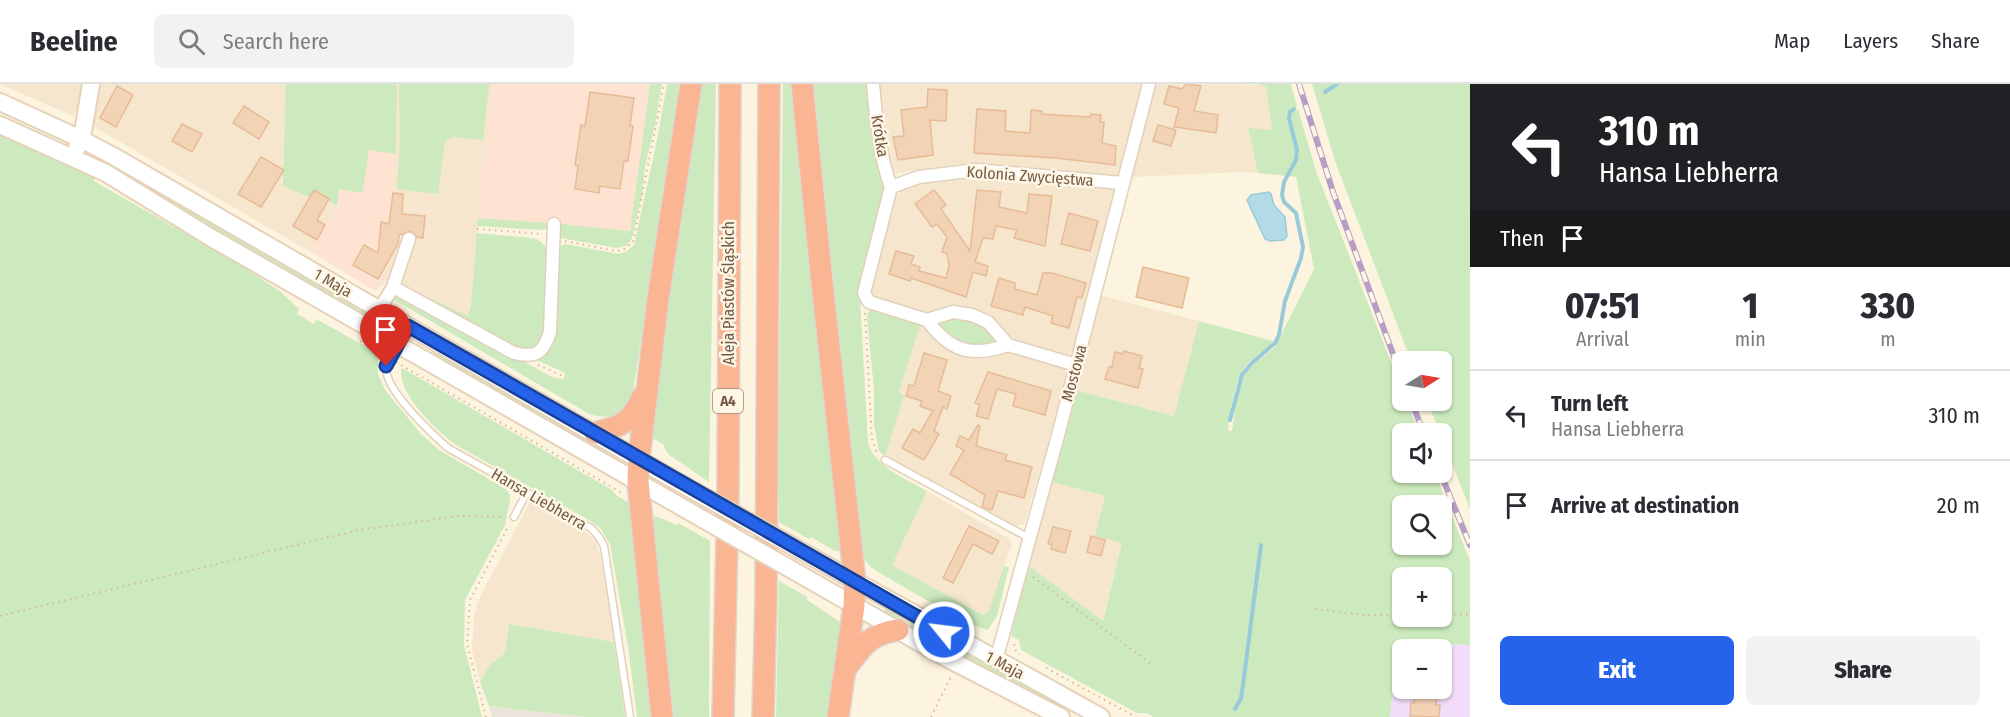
<!DOCTYPE html>
<html lang="en">
<head>
<meta charset="utf-8">
<style>
	body { margin:0; font-family:"Fira Sans Condensed",sans-serif; background:#f2f2f3; color:#2b2b33; height:100vh; display:flex; flex-direction:column; font-size:22px; white-space:nowrap }
	* { box-sizing:border-box; margin:0 }
	p { font-size:20px; color:#7c7c81 }
	.icon { flex:none; width:33px; height:33px; fill:none; stroke:currentColor; stroke-width:2; stroke-linecap:round; stroke-linejoin:round }
	.map { position:relative; flex:1; overflow:hidden }
	.panel { display:flex; flex-direction:column; background:#fff; width:540px }
	.panel>* { flex:none }
	.banner { background:#202124; color:#fff; overflow:hidden }
	.needle { width:39px; rotate:79deg }
	.fabs { position:absolute; left:1392px; top:267px; display:grid; gap:12px }
	.fabs a { display:grid; place-items:center; width:60px; height:60px; border-radius:9px; background:#fff; box-shadow:0 2px 4px #0004; font-size:30px }
	.pin { position:absolute; display:grid; place-items:center; width:51px; height:51px; color:#fff; margin:-62px -26px; border-radius:50% 50% 50% 0; rotate:-45deg; box-shadow:0 0 6px #0007 }
	.pin .icon { rotate:45deg }
	.me { position:absolute; width:66px; margin:-33px; rotate:299deg; stroke-linejoin:round; filter:drop-shadow(0 0 4px #0008) }
	.turn { display:flex; align-items:center; gap:21px; height:126px; padding:0 30px; font-size:27px }
	.turn .icon { width:78px; height:78px; stroke-width:2.5 }
	.turn b { display:block; font-size:42px; line-height:51px }
	.then { display:flex; align-items:center; height:57px; padding:0 30px; background:#0003; gap:12px; font-size:22px }
	.eta { display:flex; justify-content:space-evenly; align-items:center; height:102px; text-align:center }
	.eta b { font-size:36px; font-weight:800; line-height:42px }
	.action { display:flex; gap:12px; margin-top:auto; padding:12px 30px }
	.action a { flex:1; height:69px; border-radius:9px; background:#2563eb; color:#fff; font-size:24px; font-weight:800; line-height:69px; text-align:center }
	.action a+a { background:#f2f2f3; color:#2b2b33 }
	ul { padding:0; list-style:none }
	li { display:flex; align-items:center; gap:18px; height:90px; padding:0 30px; border-top:2px solid #e1e1e2 }
	li div { flex:1 }
	li b { display:block; font-size:22px }
	li em { font-style:normal }
	header { display:flex; align-items:center; gap:36px; box-sizing:border-box; height:84px; padding:0 30px; background:#fff; border-bottom:2px solid #e1e1e2 }
	header strong { font-size:28px }
	nav { display:flex; gap:33px; margin-inline-start:auto; font-size:21px }
	.search { width:420px; height:54px; background:#f2f2f3; display:flex; align-items:center; gap:15px; box-sizing:border-box; padding:0 21px; border-radius:9px; color:#7c7c81; font-size:22px }
	main { display:flex; flex:1; min-height:0 }
	.map>svg:first-child { display:block }
	.residential { fill:#f5e6cd }
	.commercial { fill:#fee3d2 }
	.industrial { fill:#ebe4db }
	.education { fill:#f1dcf9; fill-rule:evenodd }
	.green { fill:#cceabe; fill-rule:evenodd }
	.water { fill:#b3dbe7; stroke:#99cad9; stroke-width:1.5 }
	.lines { fill:none; stroke-linecap:round; stroke-linejoin:round }
	.stream { stroke:#99cad9; stroke-width:4 }
	.building { fill:#f3d3b6; stroke:#e7bb96; stroke-width:1.5 }
	.lane-casing { stroke:#e1d0bb; stroke-width:9 }
	.street-casing { stroke:#e1d0bb; stroke-width:15 }
	.secondary-casing { stroke:#e6d2b9; stroke-width:20 }
	.highway-casing { stroke:#ded7d3; stroke-width:24 }
	.path { stroke:#d8b699; stroke-width:2; stroke-dasharray:1.5 4.5; stroke-linecap:butt }
	.lane { stroke:#fff; stroke-width:6 }
	.street { stroke:#fff; stroke-width:12 }
	.secondary { stroke:#fff; stroke-width:16 }
	.highway { stroke:#fab693; stroke-width:21 }
	.rail-casing { stroke:#b79ec6; stroke-width:6 }
	.rail { stroke:#fff7e6; stroke-width:4; stroke-dasharray:11; stroke-linecap:butt }
	.secondary-bridge-casing { stroke:#e6d2b9; stroke-width:20; stroke-linecap:butt }
	.secondary-bridge { stroke:#fff; stroke-width:16 }
	.route-casing { stroke:#184099; stroke-width:15 }
	.route { stroke:#2563eb; stroke-width:10 }
	.labels { text-anchor:middle; dominant-baseline:central; stroke-width:5; stroke-linejoin:round; paint-order:stroke }
	.shield { fill:#fff7e6; stroke:#9e8976; stroke-width:1.5 }
	.shield-label { font-size:15px; font-weight:bold; fill:#745a46 }
	.street-label { font-size:16px; fill:#745a46; stroke:#fff7e6 }
</style>
</head>
<body>
<header>
<strong>Beeline</strong>
<div class="search"><svg class="icon" aria-label="search" viewBox="0 0 24 24"><circle cx="10" cy="10" r="6"/><path d="M15 15l6 6"/></svg>Search here</div>
<nav><a>Map</a><a>Layers</a><a>Share</a></nav>
</header>
<main>
<div class="map">
<svg width="1470" height="633" viewBox="0 0 1470 633">
	<rect width="100%" height="100%" fill="#fdf4df"/>
	<g class="residential">
		<path d="M0,0H81L78,24L73,32Z"/>
		<path d="M98,0H492L471,221L468,232L398,199L389,196L375,207L398,163L403,111L393,109L369,66L363,107L337,122L311,168L96,44L92,41Z"/>
		<path d="M877,0H1144L1118,90L1116,93L1070,90L975,80H958L893,90L889,87Z"/>
		<path d="M1155,0L1266,1L1272,47L1248,45L1258,89L1242,88L1131,93Z"/>
		<path d="M964,92L1107,102L1114,107L1115,111L1075,263L1068,272L1015,257L986,230L972,225L925,230L874,216L871,212L870,207L895,114L902,105L920,98Z"/>
		<path d="M1099,211L1199,237L1174,332L1075,306Z"/>
		<path d="M921,238L999,269L1014,267L1063,282L1066,287L1067,293L1024,441L1013,442L885,372L904,313L899,308Z"/>
		<path d="M1052,398L1105,412L1122,459L1102,538L1028,481Z"/>
		<path d="M927,407L1008,454L1012,459L989,527L983,531L892,481Z"/>
		<path d="M531,416L579,442L595,456L601,474L614,558L509,540L505,569L489,582L480,598L472,566L474,531L480,513Z"/>
	</g>
	<g class="commercial">
		<path d="M492,0H650L630,147L478,134Z"/>
		<path d="M369,66L396,70L393,109L403,110L398,163L375,207L311,168L337,122L338,105L360,109L363,107Z"/>
	</g>
	<path class="industrial" d="M489,622L586,633H492Z"/>
	<path class="education" d="M1397,559L1470,561V633H1390ZM1402,566H1442V604H1402Z"/>
	<g class="green">
		<path d="M286,0H397L396,70L369,66L363,107L360,109L339,105L337,122L314,106L310,113L283,102Z"/>
		<path d="M399,0H489L483,56L453,53L445,58L438,110L397,105L400,55Z"/>
		<path d="M650,0H662L655,41L645,83L642,110L633,150L631,156L626,162L616,164L561,154L559,153L560,140L630,147Z"/>
		<path d="M667,0H680L633,308C631,313 630,319 627,323C619,334 600,334 589,330L393,215L392,212L401,211L554,294L564,295L565,289L537,276L544,273L550,263L558,163L565,160L619,170L627,167L634,161L656,61Z"/>
		<path d="M698,0H716L709,398L668,370L663,360L648,352Z"/>
		<path d="M783,0H797L844,466L835,467L811,453L809,455L779,438L778,400Z"/>
		<path d="M814,0H868L871,32L883,101V115L860,213L868,360C877,384 906,395 927,407L892,481L983,531L989,527L1004,482L1009,483L997,532L988,546C976,545 887,494 872,484C866,479 863,471 860,464Z"/>
		<path d="M1255,0H1291L1297,23L1290,27C1286,43 1297,57 1295,73C1295,79 1290,86 1287,92L1258,89L1248,44L1272,46L1266,2Z"/>
		<path d="M1312,0H1470V425L1442,354V350L1440,349L1427,317L1442,316V278L1411,277L1335,77Z"/>
		<path d="M1298,25L1316,87L1402,306V316L1407,317L1419,349L1402,350V388L1435,389L1470,477V561L1397,559L1390,633H1153L1147,629H1137L1021,566L1019,556L1011,552L1028,481L1103,537L1122,459L1095,452L1105,412L1052,398L1075,306L1174,332L1199,237L1273,257L1271,261C1261,269 1250,276 1243,286C1236,296 1229,333 1228,346L1232,347L1236,319L1244,292L1253,281L1275,263L1314,185L1296,93L1289,92C1292,86 1297,80 1298,74C1300,59 1289,44 1291,29ZM1402,422H1442V460H1402ZM1402,494H1442V532H1402Z"/>
		<path d="M0,48L53,72L95,93L94,97L244,183L282,209L299,225L297,230L314,240L316,235L377,269L378,279V290L385,306L422,351L439,366L506,405L510,411V416L505,441L465,516L464,561L482,633H0Z"/>
		<path d="M115,81L377,231L386,242L385,244L112,87Z"/>
		<path d="M478,134L548,139L546,145L543,146L477,142Z"/>
		<path d="M477,149L532,154C540,156 545,159 547,167L545,247L538,262L524,266L518,265L399,202L398,199L468,232L471,221Z"/>
		<path d="M872,225L921,238L899,308L904,312L885,372L879,367L874,341V305L867,234L868,228Z"/>
		<path d="M966,233L987,242L999,258L990,263L961,260L944,251L936,239L944,234Z"/>
		<path d="M428,268L441,269L609,367L606,371Z"/>
		<path d="M402,284L612,406L617,412L630,419L656,633H637L629,569L610,460L600,444L592,438L456,361C438,348 395,308 402,284Z"/>
		<path d="M648,429C658,434 667,436 677,441L678,439L710,457L709,633H669Z"/>
		<path d="M779,497L807,513V516L843,540L829,633H776Z"/>
		<path d="M886,525L1068,624L1071,628H1066L984,586L882,529Z"/>
		<path d="M509,540L614,558L625,633H586L489,622L480,598L489,582L505,569Z"/>
	</g>
	<path class="water" d="M1269,108L1271,110L1274,121L1285,133L1287,152L1284,156L1270,157L1265,155L1247,116L1251,111Z"/>
	<g class="lines">
		<g class="stream">
			<path d="M1325,8L1337,0"/>
			<path d="M1230,336L1242,291L1252,279L1275,259L1279,251L1285,217L1301,174L1303,163L1296,129L1284,118L1282,111L1284,98L1296,76L1297,66L1289,34L1290,28L1294,25"/>
			<path d="M1235,625L1241,614L1243,601L1261,461"/>
		</g>
	</g>
	<g class="building">
		<path d="M1186,0L1201,2L1194,27L1218,31L1216,49L1174,43L1179,24L1164,20L1169,2L1182,5Z"/>
		<path d="M117,2L133,11L116,43L100,34Z"/>
		<path d="M928,5L947,6L946,37L930,36L933,71L898,76L893,53L904,52L901,26L927,23Z"/>
		<path d="M590,8L634,14L630,41L633,42L628,77H624L620,105L600,102L599,109L575,105L578,82L575,81L581,41L585,42Z"/>
		<path d="M244,22L269,38L259,55L233,39Z"/>
		<path d="M977,25L1006,27L1005,47L1030,49L1031,26L1042,27V30L1072,32L1090,33L1091,30L1101,31L1100,38H1104L1102,59L1116,62L1115,81L1056,74L974,69Z"/>
		<path d="M182,40L202,50L192,68L172,57Z"/>
		<path d="M1158,41L1176,46L1171,62L1153,57Z"/>
		<path d="M261,73L284,86L261,123L238,110Z"/>
		<path d="M314,106L329,115L317,136L325,141L317,156L293,142Z"/>
		<path d="M934,106L946,121L941,125L970,167L977,106L1001,108L999,123L1027,129L1029,110L1052,112L1045,162L1014,154L1017,146L996,142L993,155L983,154L975,178L988,182L986,192L973,188L966,213L911,194L910,197L889,190L896,167L914,172L911,180L920,183L919,187L946,194L949,182L947,169L942,168L947,153L937,140L932,143L915,120Z"/>
		<path d="M393,109L403,110L402,130L425,132L423,154L417,153L411,147L399,151L398,160L378,195L353,181L364,161L378,169L381,138L389,140Z"/>
		<path d="M1069,129L1098,137L1090,167L1061,160Z"/>
		<path d="M1143,183L1189,194L1182,224L1136,213Z"/>
		<path d="M1043,189H1052L1086,199L1082,214L1077,213L1069,244L1051,239L1053,232L1025,223L1023,231L991,222L999,194L1015,199V205L1037,211Z"/>
		<path d="M1124,267L1142,272L1139,284L1143,285L1138,304L1105,295L1109,283H1112L1115,268L1123,270Z"/>
		<path d="M924,269L947,276L938,307L951,312L947,325L943,323L934,347L939,350L924,376L902,364L913,345L920,349L933,327L920,322L922,317L906,312L909,301L914,302Z"/>
		<path d="M988,288L1051,307L1045,331L1013,322L1016,310L997,305L988,335L976,332L980,321L975,319Z"/>
		<path d="M978,341L980,342L976,362L1007,371L1005,376L1032,383L1024,414L998,407L992,426L982,423L985,411L950,390L964,366L956,362L960,352L969,356Z"/>
		<path d="M969,442L999,457L992,470L973,460L953,499L943,494Z"/>
		<path d="M1053,443L1071,447L1065,469L1051,465L1052,460H1048Z"/>
		<path d="M1091,452L1105,456L1101,472L1087,468Z"/>
		<path d="M1415,604H1438L1436,621H1440L1439,633L1410,632L1411,619H1414Z"/>
	</g>
	<g class="lines">
		<g class="lane-casing">
			<g id="lane">
				<path d="M408,243C401,254 387,270 386,284C385,306 431,349 448,364L591,444L599,453L604,462L630,633"/>
				<path d="M885,376L1029,454"/>
				<path d="M514,433L527,408"/>
			</g>
		</g>
		<g class="street-casing">
			<g id="street">
				<path d="M873,0C876,34 879,71 891,103"/>
				<path d="M891,103L864,209L869,218L927,236L953,228L972,231L988,238L1008,261L1076,281"/>
				<path d="M891,103L919,93L977,86L1122,99"/>
				<path d="M393,203L514,269C536,274 543,270 550,248L554,140"/>
				<path d="M379,226L393,203L409,155"/>
				<path d="M927,236C950,267 971,274 1008,261"/>
				<path d="M996,576L1057,355L1149,0"/>
			</g>
		</g>
		<g class="secondary-casing">
			<g id="secondary">
				<path d="M0,18L81,55L115,73L671,394"/>
				<path d="M0,41L106,89L210,153L671,417"/>
				<path d="M77,64L83,48L91,0"/>
				<path d="M828,482L1101,633"/>
				<path d="M822,503L950,576L1061,633"/>
			</g>
		</g>
		<g class="highway-casing">
			<g id="highway">
				<path d="M802,0L822,199L855,498L854,522L838,633"/>
				<path d="M595,349C622,342 631,339 643,312"/>
				<path d="M847,583C863,561 870,550 898,546"/>
				<path d="M662,633L638,398L639,374L658,215L691,0"/>
				<path d="M723,633L728,407L730,0"/>
				<path d="M763,633L766,514L769,0"/>
			</g>
		</g>
		<g class="path">
			<path d="M477,145L542,150"/>
			<path d="M565,157L616,167L623,166L633,158L664,0"/>
			<path d="M865,229L872,355L877,369"/>
			<path d="M360,257L381,270"/>
			<path d="M396,278L622,409"/>
			<path d="M538,281L563,292"/>
			<path d="M1033,493L1154,582"/>
			<path d="M1315,525L1365,531H1402"/>
			<path d="M1442,531L1470,530"/>
			<path d="M0,532L359,446L458,432L505,433"/>
			<path d="M1014,560L1016,567L1020,570"/>
			<path d="M1046,584L1136,633"/>
			<path d="M486,633L467,560L470,516L509,441"/>
			<path d="M931,633L951,593"/>
		</g>
		<use href="#lane" class="lane"/>
		<use href="#street" class="street"/>
		<use href="#secondary" class="secondary"/>
		<use href="#highway" class="highway"/>
		<g class="rail-casing">
			<g id="rail">
				<path d="M1299,0L1333,108L1402,294"/>
				<path d="M1411,316L1424,350"/>
				<path d="M1440,388L1470,461"/>
			</g>
		</g>
		<use href="#rail" class="rail"/>
		<g class="secondary-bridge-casing">
			<g id="secondary-bridge">
				<path d="M671,394L828,482"/>
				<path d="M671,417L822,503"/>
			</g>
		</g>
		<use href="#secondary-bridge" class="secondary-bridge"/>
	</g>
	<g class="lines">
		<g class="route-casing">
			<path id="route" d="M386,282L408,242L944,548"/>
		</g>
		<use href="#route" class="route"/>
	</g>
	<g class="labels">
		<rect class="shield" x="713" y="305" width="30" height="24" rx="4.5"/>
		<g class="shield-label">
			<text x="728" y="317">A4</text>
		</g>
		<g class="street-label">
			<text transform="translate(880 52) rotate(81)">Krótka</text>
			<text transform="translate(1030 92) rotate(4)">Kolonia Zwycięstwa</text>
			<text transform="translate(333 199) rotate(30)">1 Maja</text>
			<text transform="translate(728 209) rotate(-90)">Aleja Piastów Śląskich</text>
			<text transform="translate(1074 289) rotate(-75)">Mostowa</text>
			<text transform="translate(539 415) rotate(30)">Hansa Liebherra</text>
			<text transform="translate(1005 581) rotate(28)">1 Maja</text>
		</g>
	</g>
</svg>
<div class="fabs">
<a><svg class="needle" viewBox="-14 -14 28 28"><path d="M0-13l5 13h-10z" fill="#e53935"/><path d="M0 13l5-13h-10z" fill="#7c7c81"/></svg></a>
<a><svg class="icon" aria-label="sound" viewBox="0 0 24 24"><path d="M4 9h4l5-4v14l-5-4H4zM17 9q2 3 0 6"/></svg></a>
<a><svg class="icon" aria-label="search" viewBox="0 0 24 24"><circle cx="10" cy="10" r="6"/><path d="M15 15l6 6"/></svg></a>
<a>+</a>
<a>−</a>
</div>
<div class="pin" style="left:386px;top:282px;background:#d93025"><svg class="icon" aria-label="arrive" viewBox="0 0 24 24"><path d="M6 21V4h12l-3 4 3 4H6"/></svg></div>
<svg class="me" style="left:944px;top:548px" viewBox="-20 -20 40 40"><circle r="17" fill="#2563eb" stroke="#fff" stroke-width="3"/><path d="M0-11L8 9 0 5-8 9z" fill="#fff"/></svg>
</div>
<section class="panel">
<div class="banner">
<div class="turn"><svg class="icon" aria-label="left" viewBox="0 0 24 24"><path d="M17 20v-9H6M10 6l-5 5 5 5"/></svg><div><b>310 m</b>Hansa Liebherra</div></div>
<div class="then">Then<svg class="icon" aria-label="arrive" viewBox="0 0 24 24"><path d="M6 21V4h12l-3 4 3 4H6"/></svg></div>
</div>
<div class="eta">
<div><b>07:51</b><p>Arrival</p></div>
<div><b>1</b><p>min</p></div>
<div><b>330</b><p>m</p></div>
</div>
<ul>
<li><svg class="icon" aria-label="left" viewBox="0 0 24 24"><path d="M17 20v-9H6M10 6l-5 5 5 5"/></svg><div><b>Turn left</b><p>Hansa Liebherra</p></div><em>310 m</em></li>
<li><svg class="icon" aria-label="arrive" viewBox="0 0 24 24"><path d="M6 21V4h12l-3 4 3 4H6"/></svg><div><b>Arrive at destination</b></div><em>20 m</em></li>
</ul>
<div class="action"><a>Exit</a><a>Share</a></div>
</section>
</main>
</body>
</html>
